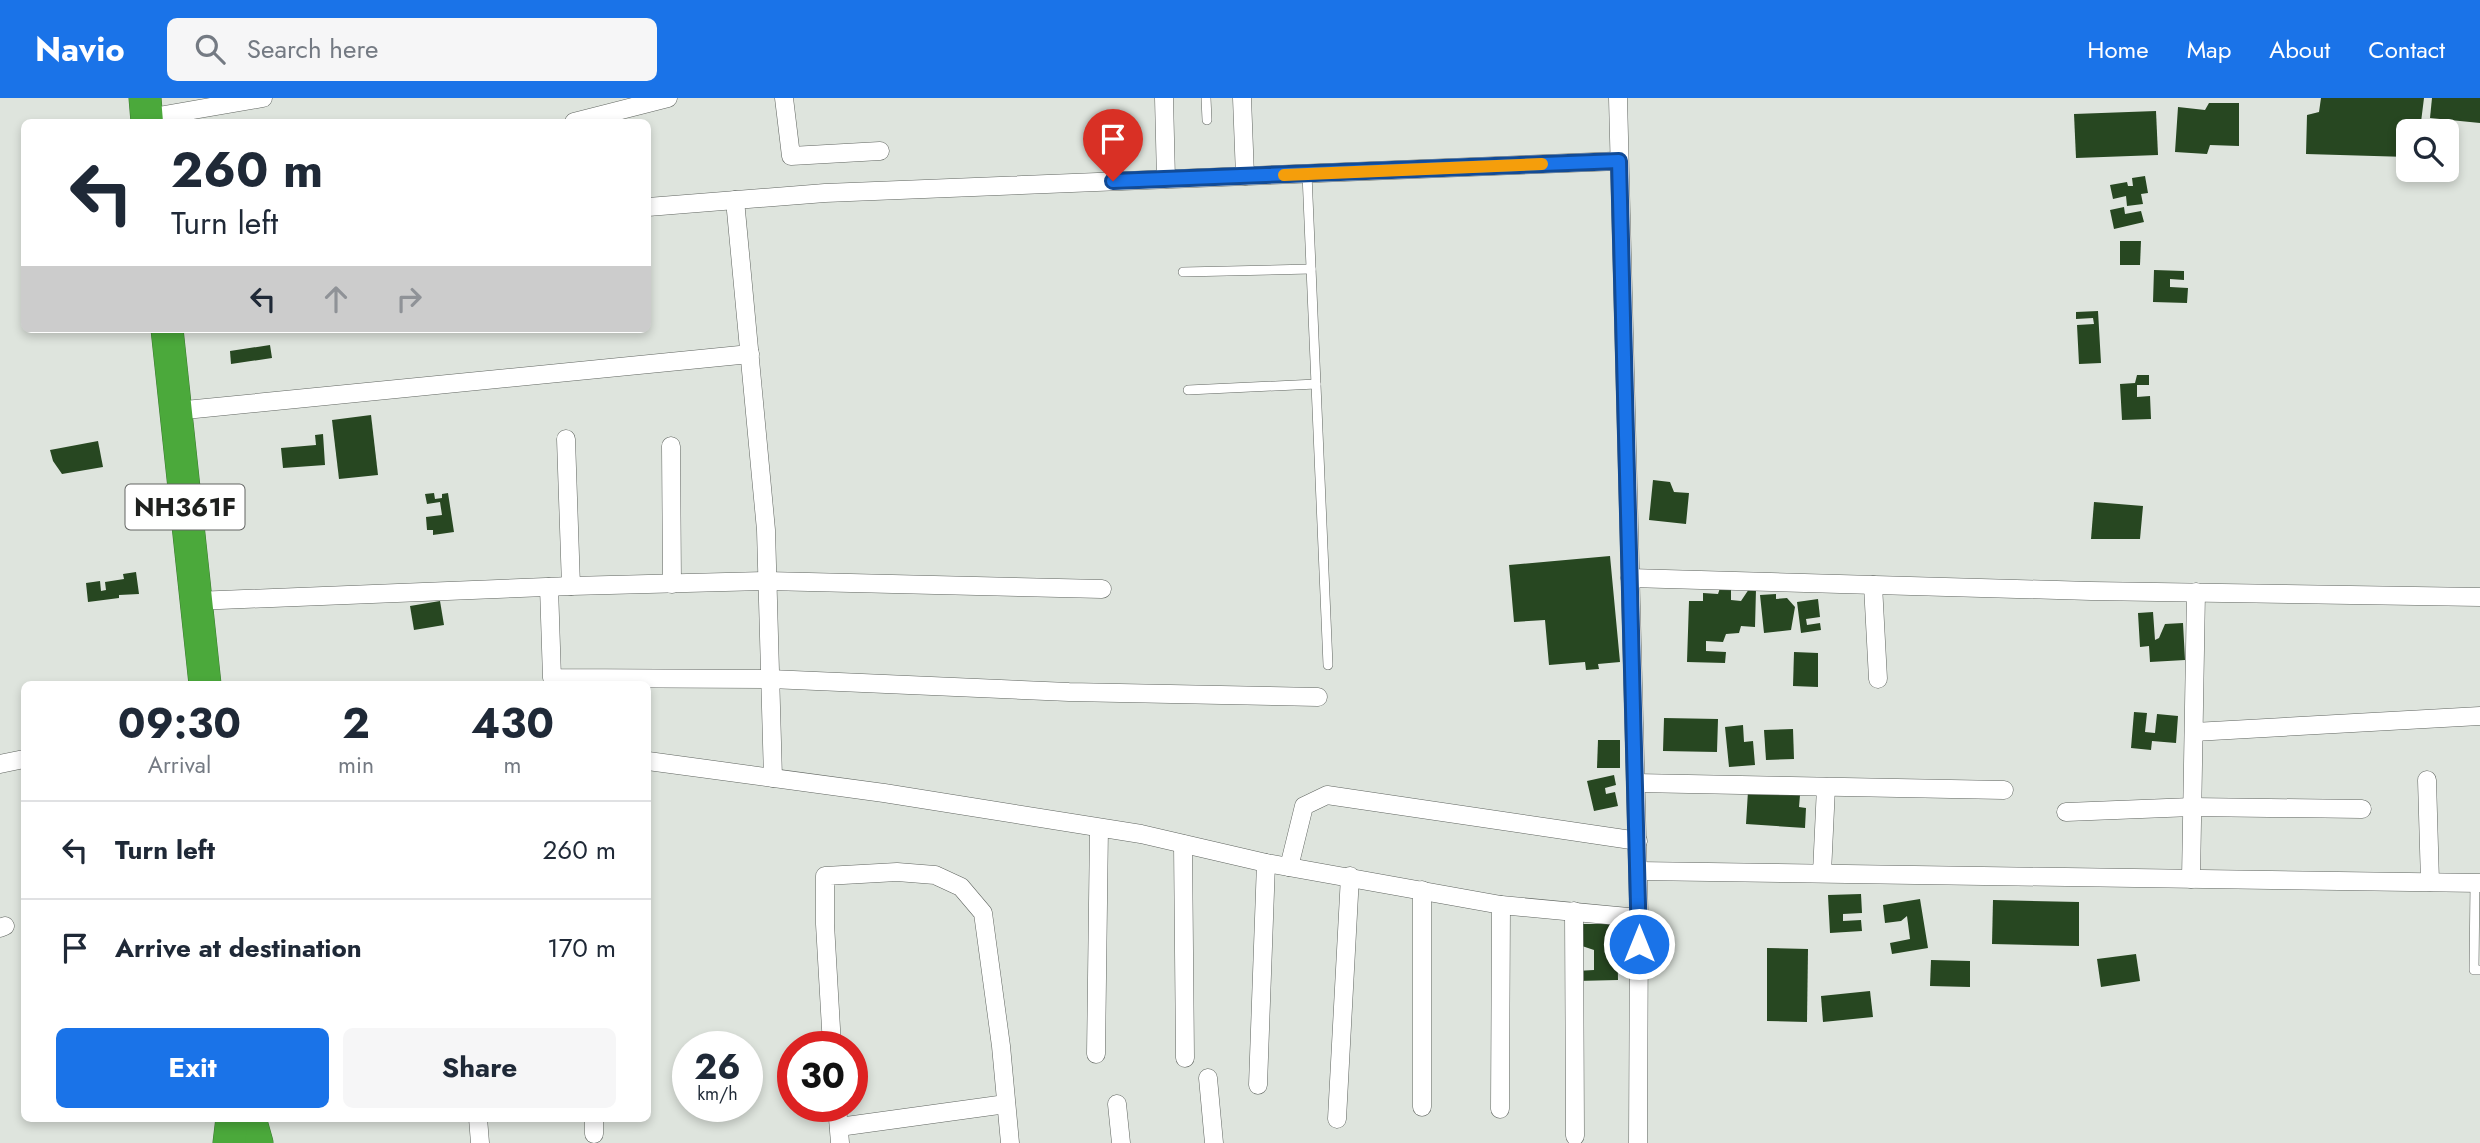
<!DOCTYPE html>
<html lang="en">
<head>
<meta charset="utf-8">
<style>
	body { margin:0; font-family:Jost,sans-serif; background:#f6f6f7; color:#1f2937; height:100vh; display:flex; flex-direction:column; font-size:26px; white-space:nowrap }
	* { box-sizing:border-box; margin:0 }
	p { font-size:23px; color:#747a83 }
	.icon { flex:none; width:38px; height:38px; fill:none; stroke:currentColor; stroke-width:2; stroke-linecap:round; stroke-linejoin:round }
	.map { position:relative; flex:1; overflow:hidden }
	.side { position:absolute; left:21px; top:583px; width:630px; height:441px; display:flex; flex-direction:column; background:#fff; border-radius:10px; box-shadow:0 4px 10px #0003 }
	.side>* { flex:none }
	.guide { position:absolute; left:21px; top:21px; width:630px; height:214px; border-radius:10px; box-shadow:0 4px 10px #0003; background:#fff; color:#1f2937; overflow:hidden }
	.fabs { position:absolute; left:2396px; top:21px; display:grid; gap:14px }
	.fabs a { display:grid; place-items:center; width:63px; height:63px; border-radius:10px; background:#fff; box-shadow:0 4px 10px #0003; font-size:35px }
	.speed { position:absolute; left:672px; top:933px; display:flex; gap:14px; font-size:35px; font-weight:700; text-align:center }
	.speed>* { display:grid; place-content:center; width:91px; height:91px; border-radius:50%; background:#fff; box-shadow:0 4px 10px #0003; line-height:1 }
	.speed small { font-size:18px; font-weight:400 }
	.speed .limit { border:10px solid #d22; background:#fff; color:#111 }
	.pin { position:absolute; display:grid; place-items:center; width:60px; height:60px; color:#fff; margin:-72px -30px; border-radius:50% 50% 50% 0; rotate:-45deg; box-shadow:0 0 7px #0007 }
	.pin .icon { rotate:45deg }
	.me { position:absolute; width:77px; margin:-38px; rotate:0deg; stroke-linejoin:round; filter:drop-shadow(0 0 5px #0008) }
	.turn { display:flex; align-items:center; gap:24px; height:147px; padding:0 35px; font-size:32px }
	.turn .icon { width:91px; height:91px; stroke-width:2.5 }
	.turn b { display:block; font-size:49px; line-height:60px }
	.lanes { display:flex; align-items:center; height:66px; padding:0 35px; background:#0003; justify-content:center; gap:35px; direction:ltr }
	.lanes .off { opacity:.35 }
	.eta { display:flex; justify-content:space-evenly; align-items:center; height:119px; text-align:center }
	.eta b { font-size:42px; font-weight:700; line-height:49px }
	.action { display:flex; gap:14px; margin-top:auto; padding:14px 35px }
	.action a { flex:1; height:80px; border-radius:10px; background:#1a73e8; color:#fff; font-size:28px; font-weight:700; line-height:80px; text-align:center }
	.action a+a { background:#f6f6f7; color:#1f2937 }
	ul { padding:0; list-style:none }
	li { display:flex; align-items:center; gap:21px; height:98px; padding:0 35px; border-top:2px solid #e0e1e3 }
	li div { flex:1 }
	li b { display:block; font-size:26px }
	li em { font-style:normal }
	header { display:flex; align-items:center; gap:42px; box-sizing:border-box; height:98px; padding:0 35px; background:#1a73e8; color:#fff }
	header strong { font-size:33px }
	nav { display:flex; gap:38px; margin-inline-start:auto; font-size:24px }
	.search { width:490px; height:63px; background:#f6f6f7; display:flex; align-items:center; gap:18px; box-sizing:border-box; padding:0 24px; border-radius:10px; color:#747a83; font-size:26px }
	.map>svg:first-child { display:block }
	.building { fill:#274721 }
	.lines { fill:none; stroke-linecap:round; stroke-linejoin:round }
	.lane-casing { stroke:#606560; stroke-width:10 }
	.street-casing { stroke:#606560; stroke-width:19 }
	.highway-casing { stroke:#3c7931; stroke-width:33 }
	.lane { stroke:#fff; stroke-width:9 }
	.street { stroke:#fff; stroke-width:18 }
	.highway { stroke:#4ba93b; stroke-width:32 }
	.route-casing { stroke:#114b97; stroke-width:18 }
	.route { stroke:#1a73e8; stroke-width:12 }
	.slow { stroke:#f59e0b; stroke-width:12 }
	.labels { text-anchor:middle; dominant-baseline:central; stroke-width:7; stroke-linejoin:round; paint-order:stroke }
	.shield { fill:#fff; stroke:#626462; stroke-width:2 }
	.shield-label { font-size:26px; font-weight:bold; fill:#1f211f }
</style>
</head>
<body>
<header>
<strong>Navio</strong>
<div class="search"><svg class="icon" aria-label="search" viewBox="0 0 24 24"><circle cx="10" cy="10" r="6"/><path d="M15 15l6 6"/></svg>Search here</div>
<nav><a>Home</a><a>Map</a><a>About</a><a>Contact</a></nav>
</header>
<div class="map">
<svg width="2480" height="1045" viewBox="0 0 2480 1045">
	<rect width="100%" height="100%" fill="#dee4dd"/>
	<g class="building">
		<path d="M2321,0H2424L2421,24L2411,27V33H2408V59L2306,56L2307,17L2319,14Z"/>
		<path d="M2432,0H2480V25L2430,20Z"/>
		<path d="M2209,5H2239V48L2210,47L2207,56L2175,54L2178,9L2205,12Z"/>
		<path d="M2156,13L2158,57L2076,60L2074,16Z"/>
		<path d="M2145,78L2148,95L2141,96L2143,106L2127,108L2126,98L2113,101L2110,87L2127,84L2128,88H2133L2132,80Z"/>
		<path d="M2124,109L2125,116L2141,113L2144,124L2114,131L2110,112Z"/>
		<path d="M2120,143H2141L2140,167H2120Z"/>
		<path d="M2154,172L2184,173V182L2170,181V189L2188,190L2187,205L2153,204Z"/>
		<path d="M2098,213L2101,265L2079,266L2077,227L2094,226L2093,220L2076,221V214Z"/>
		<path d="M270,247L272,260L231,266L230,253Z"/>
		<path d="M2137,277H2149V287H2137V299L2150,298L2151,321L2122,322L2120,286L2135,285Z"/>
		<path d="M371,317L378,377L339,381L332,322Z"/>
		<path d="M323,336L325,367L283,370L281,350L316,347L315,337Z"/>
		<path d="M98,343L103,369L62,376L53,363L50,352Z"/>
		<path d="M1653,382L1670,384L1674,394L1689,395L1686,426L1649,422Z"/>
		<path d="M434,395L435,401L442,400V396L448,395L454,434L433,437V432H427L426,419L442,417L440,404L427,406L425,396Z"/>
		<path d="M2094,404L2143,408L2140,441H2091Z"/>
		<path d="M1610,458L1620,564L1598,566L1599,571L1586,572L1585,564L1549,567L1545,522L1514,524L1509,467Z"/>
		<path d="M136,474L139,496L119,497V500L88,504L86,485L100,483L101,493L106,492L105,484L124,481L123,476Z"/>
		<path d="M1720,490H1731V502L1741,503L1749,491H1756L1755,529L1741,528L1739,535L1726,536L1723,544L1706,543V553L1726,554L1725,565L1687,564L1689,503H1703V495L1718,496Z"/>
		<path d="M1776,496V501L1787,500L1795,509L1791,532L1764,535L1760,497Z"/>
		<path d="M1818,501L1820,519L1806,521L1807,527L1820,525L1821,532L1801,535L1797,504Z"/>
		<path d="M440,503L444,527L414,532L410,508Z"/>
		<path d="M2153,514L2155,542L2159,540L2165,526L2183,525L2185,562L2150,564L2149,548L2140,549L2138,515Z"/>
		<path d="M1794,554L1818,555V589L1793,588Z"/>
		<path d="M2134,614L2147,615L2145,634L2155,635L2157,616L2178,618L2176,645L2152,643L2151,652L2131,650Z"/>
		<path d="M1664,620L1718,621L1717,654L1663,653Z"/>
		<path d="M1743,627L1744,644L1753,643L1755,667L1729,669L1725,629Z"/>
		<path d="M1793,631L1794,661L1766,662L1764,632Z"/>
		<path d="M1598,642H1620V670H1597Z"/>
		<path d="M1614,677L1616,687L1605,690L1606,696L1615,694L1618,708L1594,713L1587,683Z"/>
		<path d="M1748,693L1800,697L1799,709L1806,710L1805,730L1746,726Z"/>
		<path d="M1861,796L1862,815L1843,816V823L1861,822L1862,833L1830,835L1828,797Z"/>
		<path d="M1920,801L1928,850L1892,856L1890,845L1910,841L1907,818L1901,823L1885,825L1883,807Z"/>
		<path d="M1993,802L2079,804V848L1992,846Z"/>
		<path d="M1581,826H1617L1618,882L1576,883V873L1594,872V852L1582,848Z"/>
		<path d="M1767,850L1808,851L1807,924L1767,923Z"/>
		<path d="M2136,856L2140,883L2101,889L2097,861Z"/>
		<path d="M1931,862L1970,863V889L1930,888Z"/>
		<path d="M1870,893L1873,919L1823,924L1821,898Z"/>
	</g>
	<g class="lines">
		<g class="lane-casing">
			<g id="lane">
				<path d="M1206,0L1207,22"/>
				<path d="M1307,76L1328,567"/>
				<path d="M1183,174L1311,171"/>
				<path d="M1188,292L1316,286"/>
				<path d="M2475,785L2474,872H2480"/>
			</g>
		</g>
		<g class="street-casing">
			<g id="street">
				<path d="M784,0L791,58L880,53"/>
				<path d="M1164,0L1166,81"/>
				<path d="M1242,0L1245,78"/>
				<path d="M1618,0L1639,820L1638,1045"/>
				<path d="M147,20L263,0"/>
				<path d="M574,24L668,0"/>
				<path d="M735,102L766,432L773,680"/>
				<path d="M648,109L825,95L1619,63"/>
				<path d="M175,313L750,256"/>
				<path d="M566,341L571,488"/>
				<path d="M671,348L672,486"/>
				<path d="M1630,480L2091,493L2480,499"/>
				<path d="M1873,487L1878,581"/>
				<path d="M549,489L552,580L770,581L1069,594L1318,599"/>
				<path d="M195,503L571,488L767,483L1102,491"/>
				<path d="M2194,634L2480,618"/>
				<path d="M648,663L884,695L1141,736L1266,765L1501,807L1639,820"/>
				<path d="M0,666L24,661"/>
				<path d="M2427,682L2430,784"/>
				<path d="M1636,685L2004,692"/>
				<path d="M2066,714L2192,709L2362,711"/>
				<path d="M1183,746L1185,960"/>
				<path d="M1289,769L1304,708L1327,697L1638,743"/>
				<path d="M1638,773L2480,785"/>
				<path d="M1822,775L1826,689"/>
				<path d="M2191,781L2196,494"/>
				<path d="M1422,792V1009"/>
				<path d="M1574,813L1575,1038"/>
				<path d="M0,830L5,828"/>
				<path d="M832,948L825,826V778L897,774L935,777L961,789L983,815L1001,948L1010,1045"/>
				<path d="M1096,956L1099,730"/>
				<path d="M1208,980L1214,1045"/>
				<path d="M1258,987L1266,765"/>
				<path d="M1117,1006L1121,1045"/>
				<path d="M837,1008L840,1045"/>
				<path d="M1500,1011L1501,807"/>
				<path d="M478,1020L480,1045"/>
				<path d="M594,1020V1036"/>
				<path d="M1337,1021L1350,778"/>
				<path d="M839,1029L1006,1006"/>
			</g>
		</g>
		<g class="highway-casing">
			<g id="highway">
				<path d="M145,0L147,24"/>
				<path d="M167,231L205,586"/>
				<path d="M250,1020L257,1045"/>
				<path d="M229,1045L232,1020"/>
			</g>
		</g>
		<use href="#lane" class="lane"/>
		<use href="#street" class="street"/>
		<use href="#highway" class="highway"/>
	</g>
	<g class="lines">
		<g class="route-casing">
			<path id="route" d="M1113,83L1619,63L1639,846"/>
		</g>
		<use href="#route" class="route"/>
		<path class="slow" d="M1284,77L1542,66"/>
	</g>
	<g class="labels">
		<rect class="shield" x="125.5" y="386.5" width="119" height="45" rx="5"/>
		<g class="shield-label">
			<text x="185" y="409">NH361F</text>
		</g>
	</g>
</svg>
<div class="fabs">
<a><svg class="icon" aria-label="search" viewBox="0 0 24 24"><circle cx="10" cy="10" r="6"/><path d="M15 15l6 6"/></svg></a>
</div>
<div class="speed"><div>26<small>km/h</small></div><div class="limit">30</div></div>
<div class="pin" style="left:1113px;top:83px;background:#d93025"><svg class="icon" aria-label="arrive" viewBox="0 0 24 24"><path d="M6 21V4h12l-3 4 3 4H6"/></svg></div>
<svg class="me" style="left:1639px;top:846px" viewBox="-20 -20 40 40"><circle r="17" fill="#1a73e8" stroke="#fff" stroke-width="3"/><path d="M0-11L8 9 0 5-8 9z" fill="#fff"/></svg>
<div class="guide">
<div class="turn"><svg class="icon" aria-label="left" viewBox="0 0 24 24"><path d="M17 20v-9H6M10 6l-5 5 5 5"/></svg><div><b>260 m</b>Turn left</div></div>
<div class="lanes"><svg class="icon" aria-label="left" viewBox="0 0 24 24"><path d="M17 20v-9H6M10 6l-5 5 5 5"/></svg><svg class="icon off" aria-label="ahead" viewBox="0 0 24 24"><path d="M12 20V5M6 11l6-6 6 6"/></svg><svg class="icon off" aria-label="right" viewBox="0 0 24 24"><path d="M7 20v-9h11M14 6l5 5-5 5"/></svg></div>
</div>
<section class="side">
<div class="eta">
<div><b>09:30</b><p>Arrival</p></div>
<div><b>2</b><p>min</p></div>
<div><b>430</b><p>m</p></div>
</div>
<ul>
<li><svg class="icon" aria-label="left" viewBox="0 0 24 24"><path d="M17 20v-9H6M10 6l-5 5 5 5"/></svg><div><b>Turn left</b></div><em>260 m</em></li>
<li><svg class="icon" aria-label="arrive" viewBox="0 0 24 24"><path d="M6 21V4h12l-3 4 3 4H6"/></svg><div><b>Arrive at destination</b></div><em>170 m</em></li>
</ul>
<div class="action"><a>Exit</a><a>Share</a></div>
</section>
</div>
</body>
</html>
